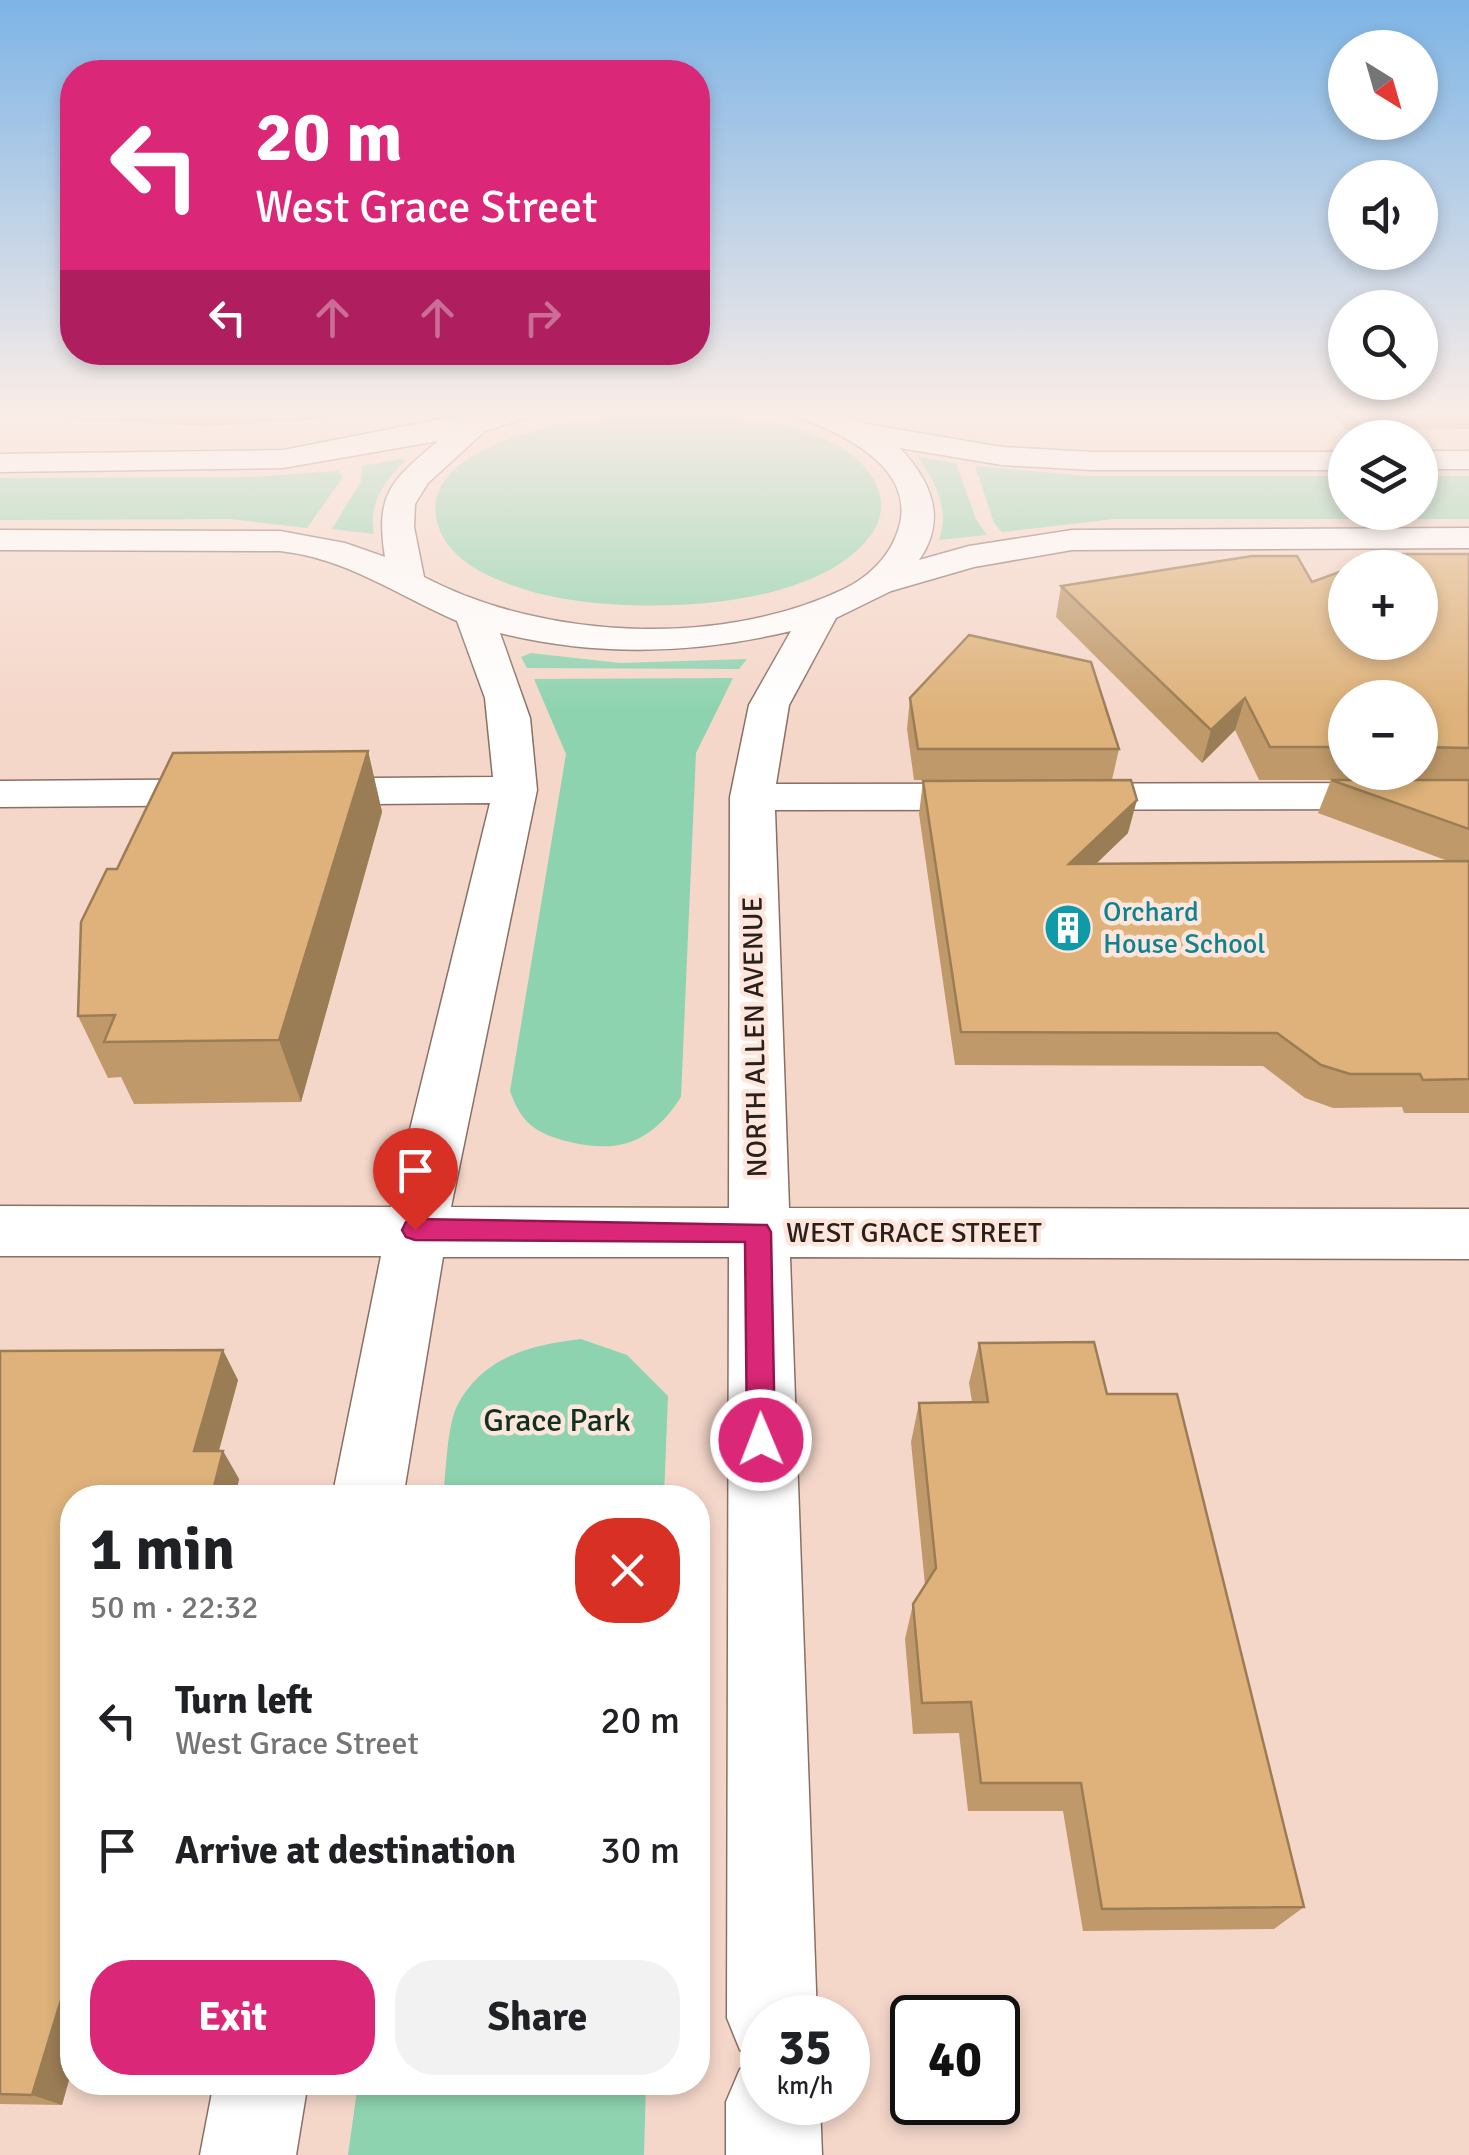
<!DOCTYPE html>
<html lang="en">
<head>
<meta charset="utf-8">
<style>
	body { margin:0; font-family:Signika,sans-serif; background:#f2f2f2; color:#202124; height:100vh; display:flex; flex-direction:column; font-size:38px; white-space:nowrap }
	* { box-sizing:border-box; margin:0 }
	p { font-size:32px; color:#757577 }
	.icon { flex:none; width:55px; height:55px; fill:none; stroke:currentColor; stroke-width:2; stroke-linecap:round; stroke-linejoin:round }
	.map { position:relative; flex:1; overflow:hidden }
	.details { position:absolute; left:60px; top:1485px; width:650px; height:610px; display:flex; flex-direction:column; background:#fff; border-radius:40px; box-shadow:0 5px 15px #0003 }
	.details>* { flex:none }
	.guide { position:absolute; left:60px; top:60px; width:650px; height:305px; border-radius:40px; box-shadow:0 5px 15px #0003; background:#db2777; color:#fff; overflow:hidden }
	.needle { width:65px; rotate:143deg }
	.fabs { position:absolute; left:1328px; top:30px; display:grid; gap:20px }
	.fabs a { display:grid; place-items:center; width:110px; height:110px; border-radius:50%; background:#fff; box-shadow:0 5px 15px #0003; font-size:50px }
	.speed { position:absolute; left:740px; top:1995px; display:flex; gap:20px; font-size:50px; font-weight:700; text-align:center }
	.speed>* { display:grid; place-content:center; width:130px; height:130px; border-radius:50%; background:#fff; box-shadow:0 5px 15px #0003; line-height:1 }
	.speed small { font-size:25px; font-weight:400 }
	.speed .limit { border:5px solid #111; border-radius:15px; background:#fff; color:#111 }
	.pin { position:absolute; display:grid; place-items:center; width:85px; height:85px; color:#fff; margin:-102px -42px; border-radius:50% 50% 50% 0; rotate:-45deg; box-shadow:0 0 10px #0007 }
	.pin .icon { rotate:45deg }
	.me { position:absolute; width:110px; margin:-55px; rotate:359deg; stroke-linejoin:round; filter:drop-shadow(0 0 8px #0008) }
	.turn { display:flex; align-items:center; gap:35px; height:210px; padding:0 30px; font-size:45px }
	.turn .icon { width:130px; height:130px; stroke-width:2.5 }
	.turn b { display:block; font-size:70px; line-height:85px }
	.lanes { display:flex; align-items:center; height:95px; padding:0 30px; background:#0003; justify-content:center; gap:50px; direction:ltr }
	.lanes .off { opacity:.35 }
	.round { display:grid; place-items:center; flex:none; width:105px; height:105px; border-radius:40px; background:#f2f2f2 }
	.summary { display:flex; align-items:center; justify-content:space-between; height:170px; padding:0 30px }
	h1 { font-size:60px; font-weight:700; line-height:75px }
	.button { display:flex; gap:20px; margin-top:auto; padding:20px 30px }
	.button a { flex:1; height:115px; border-radius:40px; background:#db2777; color:#fff; font-size:40px; font-weight:700; line-height:115px; text-align:center }
	.button a+a { background:#f2f2f2; color:#202124 }
	ul { padding:0; list-style:none }
	li { display:flex; align-items:center; gap:30px; height:130px; padding:0 30px }
	li div { flex:1 }
	li b { display:block; font-size:38px }
	li em { font-style:normal }
	.map>svg:first-child { display:block }
	.green { fill:#8ed3af }
	.lines { fill:none; stroke-linecap:round; stroke-linejoin:round }
	.minor-casing { stroke:#896f64; stroke-width:3 }
	.minor { fill:#fff; fill-rule:evenodd }
	.wall { fill:#bf9969; fill-rule:evenodd }
	.shaded-wall { fill:#9b7d55 }
	.building { fill:#deb27a; stroke:#9b7d55; stroke-width:2.5 }
	.route { fill:#db2777; stroke:#8e194d; stroke-width:2.5 }
	.labels { text-anchor:middle; dominant-baseline:central; stroke-width:9; stroke-linejoin:round; paint-order:stroke }
	.culture-label { font-size:28px; fill:#0d838f; stroke:#fee6dc; text-anchor:start }
	.street-label { font-size:28px; fill:#2a201b; stroke:#fee6dc }
	.near-park-label { font-size:32px; fill:#103122; stroke:#fee6dc }
</style>
</head>
<body>
<div class="map">
<svg width="1469" height="2155" viewBox="0 0 1469 2155">
	<rect width="100%" height="100%" fill="#f5d7ca"/>
	<g class="green">
		<path d="M663,410C723,412 858,422 879,492C884,506 880,523 871,535C813,614 626,615 541,594C504,584 450,566 438,525C410,437 610,412 663,410Z"/>
		<path d="M918,457L956,463L976,519L987,535L939,540C950,506 936,485 918,457Z"/>
		<path d="M401,459L405,461C384,482 368,503 374,534L332,529L361,481L362,466Z"/>
		<path d="M975,466L1087,476H1345V512H1420V476H1469V519H1115L1002,532L994,523Z"/>
		<path d="M338,471L343,477L307,528L229,519L0,520V478L252,477Z"/>
		<path d="M531,653L620,663L747,659L739,669L527,668L521,657Z"/>
		<path d="M733,678L696,753L681,1097C652,1142 620,1154 570,1142C536,1134 521,1123 510,1091L566,754L534,679Z"/>
		<path d="M581,1339L627,1355L668,1396L664,1497H443C446,1473 447,1426 457,1406C483,1356 531,1345 581,1339Z"/>
		<path d="M358,2083H646L644,2155H348Z"/>
	</g>
	<g class="lines">
		<g class="minor-casing">
			<g id="minor">
				<path d="M493,409H540L536,415L485,431L428,483L415,504L414,527L424,577C544,640 720,648 844,589C867,578 887,559 896,536C924,469 840,431 790,415L786,409H832L866,424L1002,447L1092,452H1345V470H1092L1002,465L900,448C931,481 948,519 919,560L969,546L1072,530L1469,528V548L1072,550L974,567L891,591L836,618L789,705L776,784L1469,783V809L775,810L789,1208L1469,1209V1259L790,1257L817,2018H762V2102H820L822,2155H726V2102L740,2069L762,2059L740,2050L727,2018L729,1257H443L403,1498H332L381,1256H0V1206L391,1207L490,803L0,807V781L493,777L485,698L457,621C397,595 346,558 280,551L0,550V530L280,531L345,543L385,557C375,493 391,481 438,441L283,468L0,472V454L283,450ZM791,631L749,705L730,797L729,1208L451,1207L537,790L530,718L500,633C597,657 695,654 791,631Z"/>
				<rect x="1420" y="451" width="49" height="18"/>
				<path d="M214,2082H308L296,2155H200Z"/>
			</g>
		</g>
		<use href="#minor" class="minor"/>
	</g>
	<g class="wall">
		<path d="M64,409H376L377,416L208,426L68,420Z"/>
		<path d="M1329,409H1469V429L1346,430Z"/>
		<path d="M1469,554V1113H1404L1402,1107L1333,1108L1305,1098L1263,1066L955,1065L919,814L923,781L1128,833L1096,864L1448,861L1318,813L1331,780H1356H1259L1235,730L1202,763L1056,617L1061,586L1312,582ZM1345,698H1420V772H1345Z"/>
		<path d="M910,698L1119,749L1112,780H914L907,729Z"/>
		<path d="M368,751L382,812L301,1102L134,1104L121,1077L108,1078L78,1016L117,869Z"/>
		<path d="M979,1343L1107,1394L1304,1907L1274,1929L1083,1931L1063,1811H968L959,1733L913,1734L905,1639L913,1604L925,1585L911,1442L919,1403L972,1402L969,1383Z"/>
		<path d="M0,1351L238,1380L219,1451H223L239,1479L235,1498H72V2069L62,2105L0,2104Z"/>
	</g>
	<g class="shaded-wall">
		<path d="M1245,698L1235,730L1202,763L1211,730Z"/>
		<path d="M368,751L382,812L301,1102L279,1040Z"/>
		<path d="M1137,800L1128,833L1061,897L1069,864Z"/>
		<path d="M223,1350L238,1380L211,1479L194,1451Z"/>
		<path d="M223,1451L239,1479L235,1498H211Z"/>
		<path d="M72,1964V2069L62,2105L32,2095Z"/>
	</g>
	<g class="building">
		<path d="M1387,554H1469V748L1420,747V698H1345V747H1270L1245,698L1211,730L1061,586L1252,556H1297L1312,582L1345,570V642H1420V568H1350Z"/>
		<path d="M969,635L1091,662L1119,749H918L910,698Z"/>
		<path d="M368,751L279,1040L104,1042L115,1015L78,1016L81,922L107,869H117L173,753Z"/>
		<path d="M1131,780L1137,800L1069,864L1469,861V1079L1423,1080L1420,1074H1350L1321,1065L1277,1033L961,1032L923,781Z"/>
		<path d="M1331,780H1469V829Z"/>
		<path d="M1094,1342L1107,1394H1177L1304,1907L1102,1909L1081,1783H981L971,1702L922,1703L913,1604L936,1568L919,1403L988,1402L979,1343Z"/>
		<path d="M223,1350L194,1451H223L211,1498H72V1964L32,2095L0,2094V1351Z"/>
	</g>
	<linearGradient id="sky" x2="0" y2="1"><stop stop-color="#7db4e6"/><stop offset="0.58" stop-color="#faede7"/><stop offset="1" stop-color="#faede7" stop-opacity="0"/></linearGradient>
	<rect width="1469" height="711" fill="url(#sky)"/>
	<path class="route" d="M415,1219L767,1225L771,1232L775,1440L771,1450L761,1454L751,1450L747,1440L745,1242L415,1240L406,1237L402,1230L406,1222Z"/>
	<defs>
		<g id="building-disc" transform="scale(2.5)"><circle r="9.5" fill="#0f9aa8" stroke="#fee6dc"/><path d="M-4-6H4V6H1V3H-1V6H-4ZM-2.5-4.3h1.7v1.8h-1.7ZM.8-4.3h1.7v1.8H.8ZM-2.5-1h1.7V.8h-1.7ZM.8-1h1.7V.8H.8Z" fill="#fff"/></g>
	</defs>
	<g fill-rule="evenodd">
		<use href="#building-disc" x="1068" y="928"/>
	</g>
	<g class="labels">
		<g class="culture-label">
			<text x="1103" y="912">Orchard<tspan x="1103" dy="32">House School</tspan></text>
		</g>
		<g class="street-label">
			<text transform="translate(755 1037) rotate(-91)">NORTH ALLEN AVENUE</text>
			<text x="914" y="1233">WEST GRACE STREET</text>
		</g>
		<g class="near-park-label">
			<text x="557" y="1420">Grace Park</text>
		</g>
	</g>
</svg>
<div class="fabs">
<a><svg class="needle" viewBox="-14 -14 28 28"><path d="M0-13l5 13h-10z" fill="#e53935"/><path d="M0 13l5-13h-10z" fill="#757577"/></svg></a>
<a><svg class="icon" aria-label="sound" viewBox="0 0 24 24"><path d="M4 9h4l5-4v14l-5-4H4zM17 9q2 3 0 6"/></svg></a>
<a><svg class="icon" aria-label="search" viewBox="0 0 24 24"><circle cx="10" cy="10" r="6"/><path d="M15 15l6 6"/></svg></a>
<a><svg class="icon" aria-label="layers" viewBox="0 0 24 24"><path d="M12 4l9 5-9 5-9-5zM3 14l9 5 9-5"/></svg></a>
<a>+</a>
<a>−</a>
</div>
<div class="speed"><div>35<small>km/h</small></div><div class="limit">40</div></div>
<div class="pin" style="left:415px;top:1230px;background:#d93025"><svg class="icon" aria-label="arrive" viewBox="0 0 24 24"><path d="M6 21V4h12l-3 4 3 4H6"/></svg></div>
<svg class="me" style="left:761px;top:1440px" viewBox="-20 -20 40 40"><circle r="17" fill="#db2777" stroke="#fff" stroke-width="3"/><path d="M0-11L8 9 0 5-8 9z" fill="#fff"/></svg>
<div class="guide">
<div class="turn"><svg class="icon" aria-label="left" viewBox="0 0 24 24"><path d="M17 20v-9H6M10 6l-5 5 5 5"/></svg><div><b>20 m</b>West Grace Street</div></div>
<div class="lanes"><svg class="icon" aria-label="left" viewBox="0 0 24 24"><path d="M17 20v-9H6M10 6l-5 5 5 5"/></svg><svg class="icon off" aria-label="ahead" viewBox="0 0 24 24"><path d="M12 20V5M6 11l6-6 6 6"/></svg><svg class="icon off" aria-label="ahead" viewBox="0 0 24 24"><path d="M12 20V5M6 11l6-6 6 6"/></svg><svg class="icon off" aria-label="right" viewBox="0 0 24 24"><path d="M7 20v-9h11M14 6l5 5-5 5"/></svg></div>
</div>
<section class="details">
<div class="summary"><div><h1>1 min</h1><p>50 m · 22:32</p></div><a class="round" style="background:#d93025;color:#fff"><svg class="icon" aria-label="close" viewBox="0 0 24 24"><path d="M6 6l12 12M18 6L6 18"/></svg></a></div>
<ul>
<li><svg class="icon" aria-label="left" viewBox="0 0 24 24"><path d="M17 20v-9H6M10 6l-5 5 5 5"/></svg><div><b>Turn left</b><p>West Grace Street</p></div><em>20 m</em></li>
<li><svg class="icon" aria-label="arrive" viewBox="0 0 24 24"><path d="M6 21V4h12l-3 4 3 4H6"/></svg><div><b>Arrive at destination</b></div><em>30 m</em></li>
</ul>
<div class="button"><a>Exit</a><a>Share</a></div>
</section>
</div>
</body>
</html>
